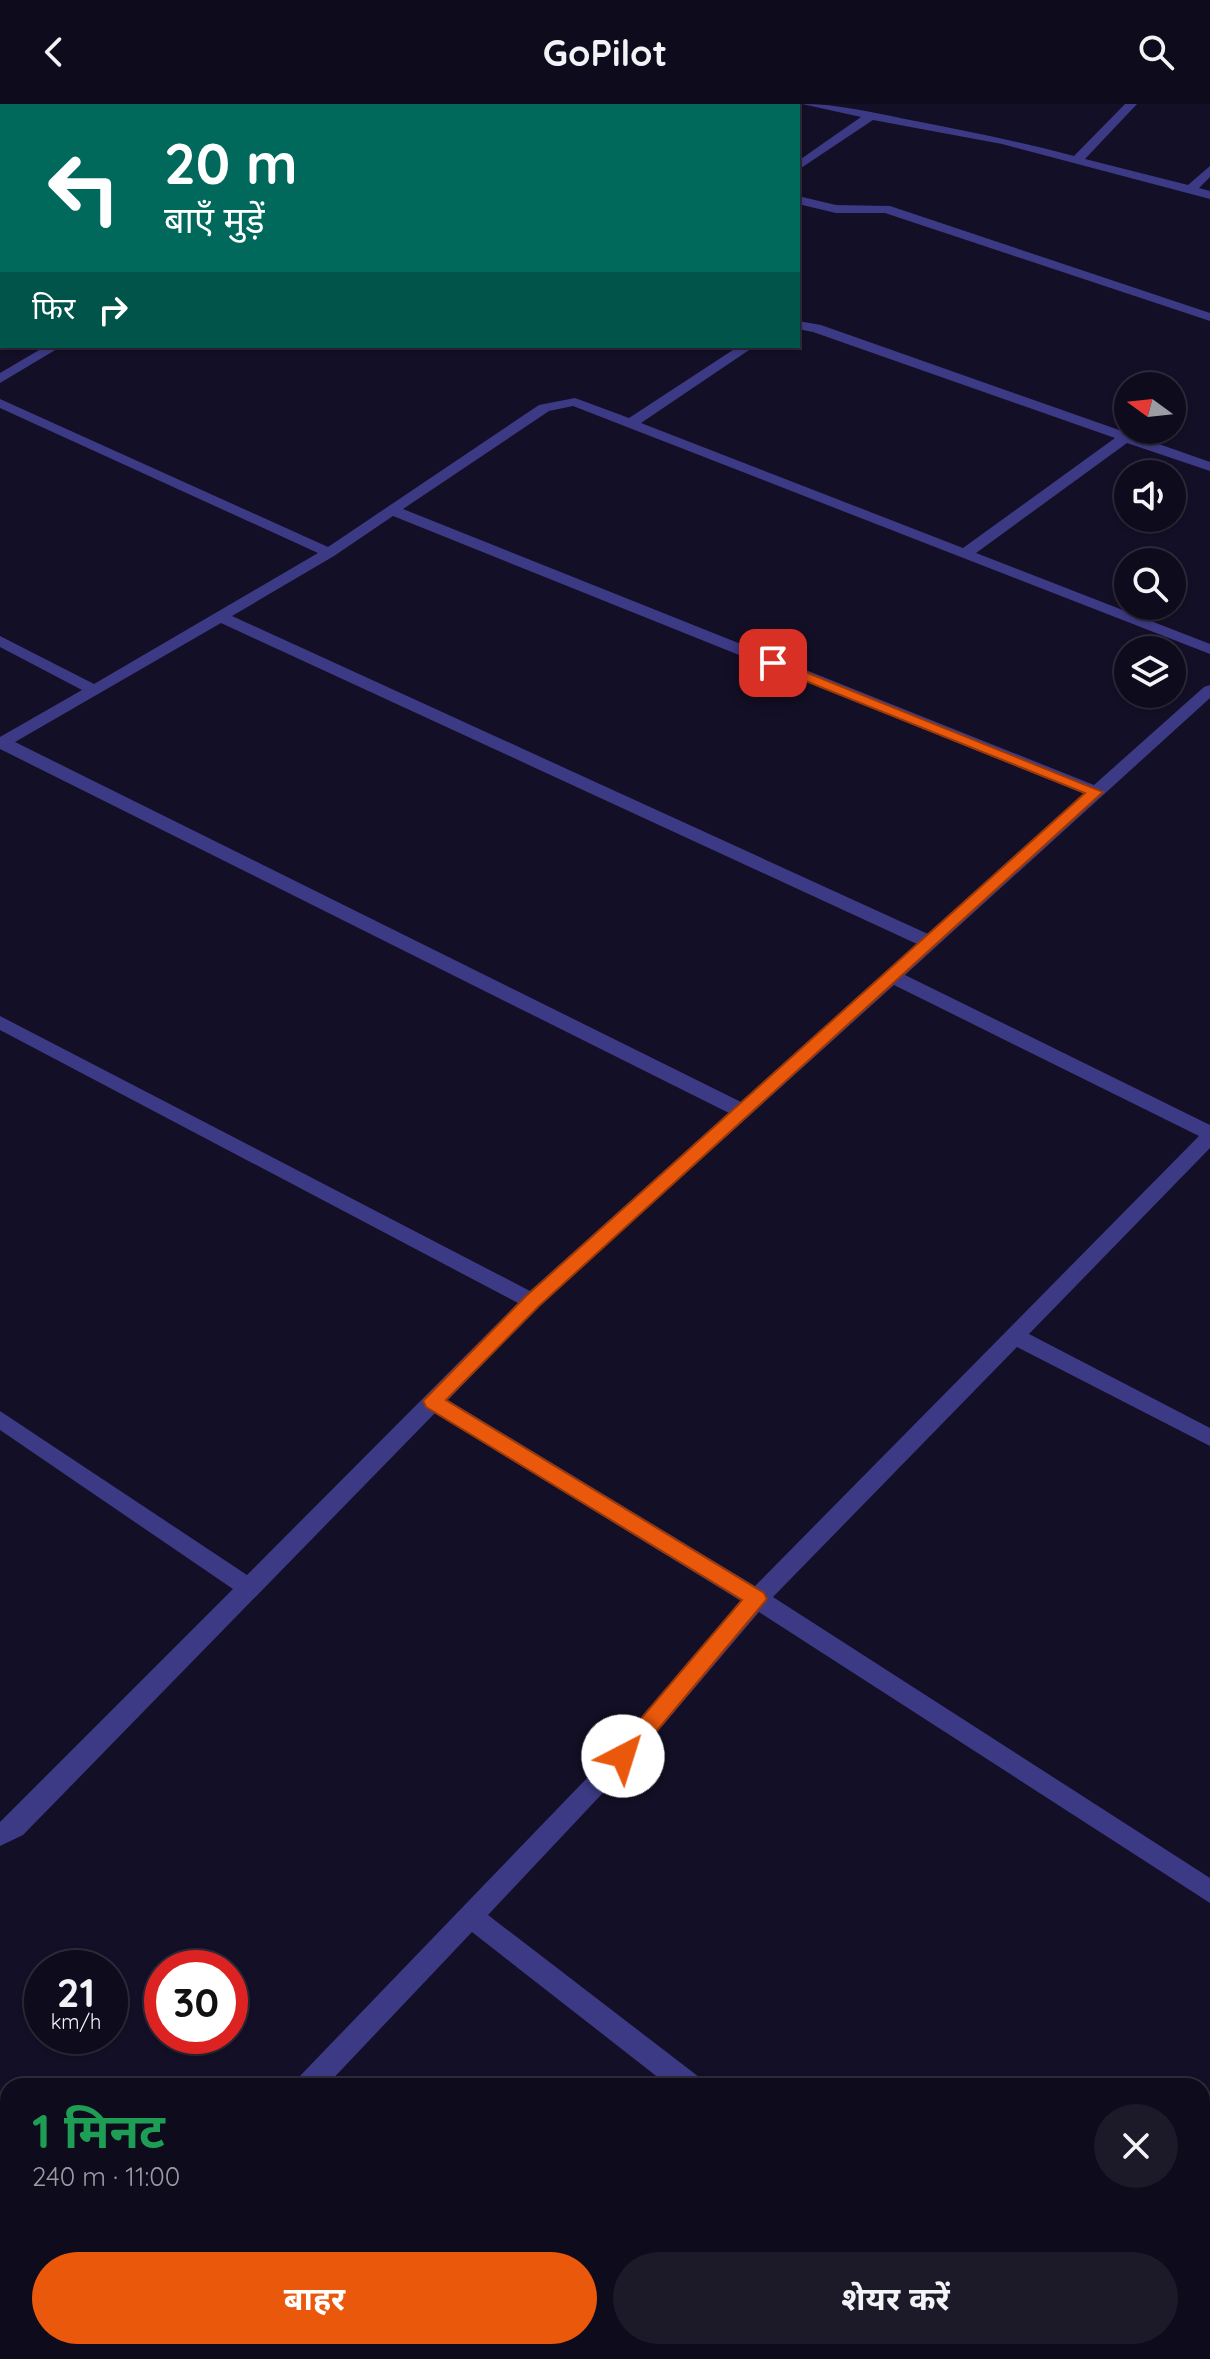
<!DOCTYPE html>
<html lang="hi">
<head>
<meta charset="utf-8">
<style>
	body { margin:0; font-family:Quicksand,"Noto Sans Devanagari",sans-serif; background:#1c1929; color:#f1f3f6; height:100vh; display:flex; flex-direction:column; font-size:30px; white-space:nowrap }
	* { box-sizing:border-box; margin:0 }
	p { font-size:26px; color:#9b9ba3 }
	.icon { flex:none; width:44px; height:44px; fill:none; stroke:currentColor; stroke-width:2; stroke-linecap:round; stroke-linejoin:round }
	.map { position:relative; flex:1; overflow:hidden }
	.details { position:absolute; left:0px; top:1974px; width:1210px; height:282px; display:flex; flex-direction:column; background:#0e0b1c; border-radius:24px 24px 0 0; box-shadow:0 2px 6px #0004,0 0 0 2px #2e2b3b }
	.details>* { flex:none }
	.hud { position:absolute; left:0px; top:0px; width:800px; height:244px; box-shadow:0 2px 6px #0004,0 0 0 2px #2e2b3b; background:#00695c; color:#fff; overflow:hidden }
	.needle { width:52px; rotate:285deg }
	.buttons { position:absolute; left:1114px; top:268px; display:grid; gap:16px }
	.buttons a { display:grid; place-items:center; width:72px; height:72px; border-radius:50%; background:#0e0b1c; box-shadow:0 2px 6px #0004,0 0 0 2px #2e2b3b; font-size:40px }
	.speed { position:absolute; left:24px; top:1846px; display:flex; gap:16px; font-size:40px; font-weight:700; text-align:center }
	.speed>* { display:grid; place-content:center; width:104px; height:104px; border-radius:50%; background:#0e0b1c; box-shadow:0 2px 6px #0004,0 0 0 2px #2e2b3b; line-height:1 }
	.speed small { font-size:20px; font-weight:400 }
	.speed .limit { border:12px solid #d22; background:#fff; color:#111 }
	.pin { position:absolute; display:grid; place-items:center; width:68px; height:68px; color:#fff; margin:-34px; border-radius:16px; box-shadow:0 4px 12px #0006 }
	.me { position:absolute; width:88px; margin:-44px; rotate:40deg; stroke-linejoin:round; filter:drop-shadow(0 0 6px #0008) }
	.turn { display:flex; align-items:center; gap:28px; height:168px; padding:0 32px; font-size:36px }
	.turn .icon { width:104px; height:104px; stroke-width:2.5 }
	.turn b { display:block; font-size:56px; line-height:68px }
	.then { display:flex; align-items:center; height:76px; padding:0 32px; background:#0003; gap:16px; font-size:30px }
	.round { display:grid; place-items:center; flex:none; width:84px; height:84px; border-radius:42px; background:#1c1929 }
	.summary { display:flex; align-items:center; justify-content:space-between; height:136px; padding:0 32px }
	h1 { font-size:48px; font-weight:700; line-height:60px; color:#1e9e55 }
	.cta { display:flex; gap:16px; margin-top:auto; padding:16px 32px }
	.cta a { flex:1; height:92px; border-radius:48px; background:#ea580c; color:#fff; font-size:32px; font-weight:700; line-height:92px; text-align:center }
	.cta a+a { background:#1c1929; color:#f1f3f6 }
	header { display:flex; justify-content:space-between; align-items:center; height:104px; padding:0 32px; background:#0e0b1c; font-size:36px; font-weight:700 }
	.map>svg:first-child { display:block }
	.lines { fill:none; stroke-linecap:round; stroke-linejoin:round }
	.street { fill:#3d3a85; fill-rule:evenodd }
	.route { fill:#ea580c; stroke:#983908; stroke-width:2 }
</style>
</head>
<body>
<header><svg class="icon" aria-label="back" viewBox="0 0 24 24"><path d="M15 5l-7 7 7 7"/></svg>GoPilot<svg class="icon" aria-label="search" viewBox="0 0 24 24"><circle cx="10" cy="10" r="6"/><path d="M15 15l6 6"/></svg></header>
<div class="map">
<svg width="1210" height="2255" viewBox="0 0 1210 2255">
	<rect width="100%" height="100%" fill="#130f26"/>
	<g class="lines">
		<g class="street">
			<path d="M67,0H84L86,2H69Z"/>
			<path d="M802,0C838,0 871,8 905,15C962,26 1018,37 1074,52L1125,0H1137L1085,55L1188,81L1210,62V73L1199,84L1210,87V95L1002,40L873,16L798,66V57L861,13Z"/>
			<path d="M798,92L836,101L890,102L1210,209V217L885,109H836L798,100Z"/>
			<path d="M2,134V142L0,143V135Z"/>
			<path d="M798,217L821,221L1210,358V367L1127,339L976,449L1210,540V550L573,302L549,307L403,405L1094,681L1204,583L1210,581V594L905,871L1210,1021V1044L1029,1230L1210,1324V1342L1017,1243L773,1493L1210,1774V1799L759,1508L631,1659L488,1811L699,1973L703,1982H669L472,1828L326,1982H295L299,1973L615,1645L741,1497L435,1309L23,1731L0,1742V1718L233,1485L0,1326V1307L247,1471L518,1199L0,926V912L530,1187L729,1009L0,645V633L82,586L0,543V532L94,580L318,449L0,304V295L328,443L539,301L575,294L629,314L739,242H755L641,319L963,444L1115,334L813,228L798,225ZM393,412L1085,690L928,830L232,512L334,452ZM221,519L917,840L741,998L15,638ZM894,881L1199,1032L755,1482L448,1296L539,1202Z"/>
			<path d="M46,242H62L0,279V269Z"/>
			<path d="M68,2248H96L93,2255H65Z"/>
			<path d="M1021,2248H1055L1058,2255H1024Z"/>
		</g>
	</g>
	<path class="route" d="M773,555L1103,688L539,1202L446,1296L764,1489L767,1495L630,1659L623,1662L615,1659L612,1652L615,1645L742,1496L426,1303L423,1297L526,1192L1085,689L768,562L766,559Z"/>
</svg>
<div class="buttons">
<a><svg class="needle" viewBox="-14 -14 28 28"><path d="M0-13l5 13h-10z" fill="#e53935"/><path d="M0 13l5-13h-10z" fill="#9b9ba3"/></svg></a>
<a><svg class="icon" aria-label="sound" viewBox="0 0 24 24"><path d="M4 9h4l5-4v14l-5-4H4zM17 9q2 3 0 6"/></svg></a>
<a><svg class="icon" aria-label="search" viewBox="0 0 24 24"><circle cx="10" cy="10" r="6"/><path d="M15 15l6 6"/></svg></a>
<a><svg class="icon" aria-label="layers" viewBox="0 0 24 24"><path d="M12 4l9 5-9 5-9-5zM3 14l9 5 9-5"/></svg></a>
</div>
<div class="speed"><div>21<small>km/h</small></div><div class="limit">30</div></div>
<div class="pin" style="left:773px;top:559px;background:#d93025"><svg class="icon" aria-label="arrive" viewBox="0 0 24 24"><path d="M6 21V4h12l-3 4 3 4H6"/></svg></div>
<svg class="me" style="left:623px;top:1652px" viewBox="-20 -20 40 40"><circle r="19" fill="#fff"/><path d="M0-13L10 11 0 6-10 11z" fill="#ea580c"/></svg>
<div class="hud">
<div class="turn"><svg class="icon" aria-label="left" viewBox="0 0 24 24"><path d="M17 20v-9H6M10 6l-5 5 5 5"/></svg><div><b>20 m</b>बाएँ मुड़ें</div></div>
<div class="then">फिर<svg class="icon" aria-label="right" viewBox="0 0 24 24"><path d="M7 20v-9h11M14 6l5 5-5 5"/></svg></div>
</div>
<section class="details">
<div class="summary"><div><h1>1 मिनट</h1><p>240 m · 11:00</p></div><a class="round"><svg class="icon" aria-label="close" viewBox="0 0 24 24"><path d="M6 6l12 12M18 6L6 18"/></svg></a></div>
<div class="cta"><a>बाहर</a><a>शेयर करें</a></div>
</section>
</div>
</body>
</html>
